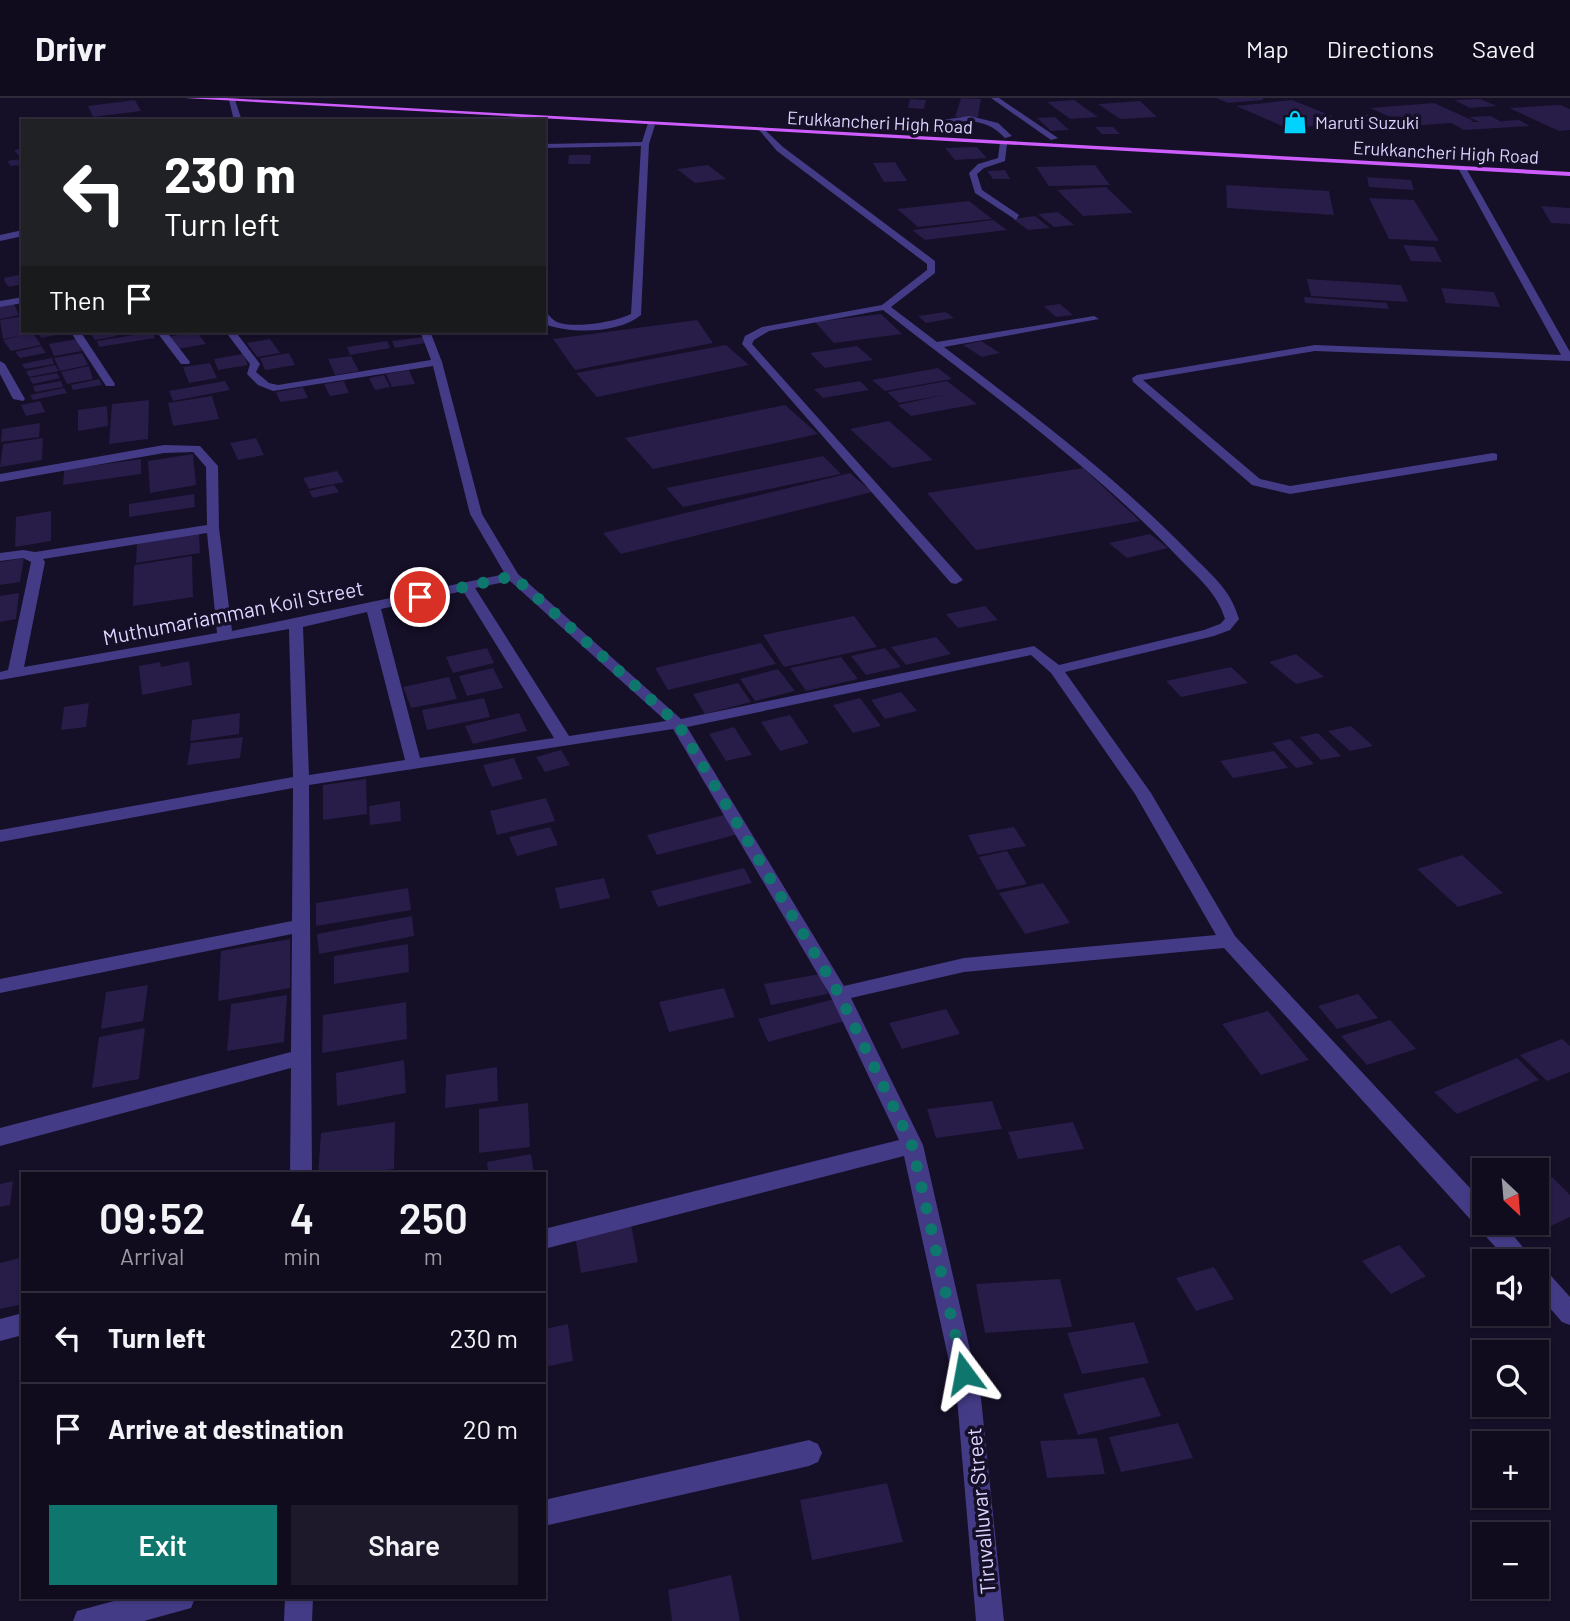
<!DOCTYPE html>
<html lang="en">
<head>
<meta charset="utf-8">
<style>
	body { margin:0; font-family:Barlow,sans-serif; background:#1e192a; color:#f1f3f6; height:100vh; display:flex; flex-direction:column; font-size:26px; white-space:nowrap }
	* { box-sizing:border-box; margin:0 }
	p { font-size:23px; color:#9c9ba4 }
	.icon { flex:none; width:38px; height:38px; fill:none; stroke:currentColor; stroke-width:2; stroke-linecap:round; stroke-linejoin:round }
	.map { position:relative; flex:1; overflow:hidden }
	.details { position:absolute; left:21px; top:1074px; width:525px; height:427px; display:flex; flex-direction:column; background:#100b1d; border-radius:0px; box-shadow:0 2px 5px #0004,0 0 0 2px #302b3b }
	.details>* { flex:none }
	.top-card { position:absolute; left:21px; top:21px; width:525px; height:214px; border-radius:0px; box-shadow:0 2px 5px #0004,0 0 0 2px #302b3b; background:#202124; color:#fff; overflow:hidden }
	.needle { width:46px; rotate:154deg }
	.fabs { position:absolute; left:1472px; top:1060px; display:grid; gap:14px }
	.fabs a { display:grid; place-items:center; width:77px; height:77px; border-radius:0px; background:#100b1d; box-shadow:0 2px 5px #0004,0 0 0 2px #302b3b; font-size:35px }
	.pin { position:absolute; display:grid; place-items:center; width:60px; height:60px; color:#fff; margin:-30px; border:4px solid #fff; border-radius:50%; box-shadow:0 2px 7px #0007 }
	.me { position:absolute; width:77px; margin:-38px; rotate:347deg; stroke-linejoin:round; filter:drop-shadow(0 0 5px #0008) }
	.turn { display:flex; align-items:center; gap:24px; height:147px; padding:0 28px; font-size:32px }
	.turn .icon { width:91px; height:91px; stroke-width:2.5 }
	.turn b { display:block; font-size:49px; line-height:60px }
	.then { display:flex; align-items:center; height:66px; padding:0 28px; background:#0003; gap:14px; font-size:26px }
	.eta { display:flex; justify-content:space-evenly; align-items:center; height:119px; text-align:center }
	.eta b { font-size:42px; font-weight:600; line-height:49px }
	.action { display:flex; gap:14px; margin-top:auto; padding:14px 28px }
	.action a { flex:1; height:80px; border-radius:0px; background:#0f766e; color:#fff; font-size:28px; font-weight:600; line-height:80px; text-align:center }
	.action a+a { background:#1e192a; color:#f1f3f6 }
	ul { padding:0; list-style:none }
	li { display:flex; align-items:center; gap:21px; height:91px; padding:0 28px; border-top:2px solid #302b3b }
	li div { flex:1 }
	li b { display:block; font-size:26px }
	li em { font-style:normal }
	header { display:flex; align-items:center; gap:42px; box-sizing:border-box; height:98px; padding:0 35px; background:#100b1d; border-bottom:2px solid #302b3b }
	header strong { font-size:33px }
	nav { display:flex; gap:38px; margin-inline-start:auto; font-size:24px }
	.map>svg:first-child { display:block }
	.building { fill:#281c48 }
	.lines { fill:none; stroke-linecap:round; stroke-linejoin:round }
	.minor { fill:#433b85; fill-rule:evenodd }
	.major { fill:#ce5dfe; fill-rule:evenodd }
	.route { stroke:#0f766e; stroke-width:12; stroke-dasharray:0 21.6 }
	.labels { text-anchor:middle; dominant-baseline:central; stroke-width:7; stroke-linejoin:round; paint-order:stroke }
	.far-street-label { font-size:18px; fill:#ddd5ff; stroke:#150f27 }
	.far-poi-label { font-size:18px; fill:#ddd5ff; stroke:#150f27; text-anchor:start }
	.street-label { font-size:21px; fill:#ddd5ff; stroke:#150f27 }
</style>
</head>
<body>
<header>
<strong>Drivr</strong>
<nav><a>Map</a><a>Directions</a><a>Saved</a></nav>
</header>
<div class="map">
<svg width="1570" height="1523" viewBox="0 0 1570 1523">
	<rect width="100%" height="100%" fill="#150f27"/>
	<g class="building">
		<path d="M961,0L981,1L978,19H955Z"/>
		<path d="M1216,0H1263V2L1228,5Z"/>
		<path d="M910,1L926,2L924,11L908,10Z"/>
		<path d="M1480,1L1497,8L1470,10L1454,2Z"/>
		<path d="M135,2L141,13L93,19L88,8Z"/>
		<path d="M1074,2L1098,19L1070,21L1047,4Z"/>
		<path d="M1292,2L1347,24L1289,31L1236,8Z"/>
		<path d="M1140,3L1157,19L1120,21L1098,6Z"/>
		<path d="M1434,5L1474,23L1469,24H1479L1469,19L1491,18L1507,27L1501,23L1519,22L1530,28L1464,32L1451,25L1410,28L1370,10Z"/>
		<path d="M1560,7L1570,11V32L1559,33L1509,10Z"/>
		<path d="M1374,16L1405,29L1383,31L1352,18Z"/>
		<path d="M1055,19L1069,32L1051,33L1037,20Z"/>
		<path d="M1095,29H1113L1120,36H1102Z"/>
		<path d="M977,49L987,60L955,62L945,50Z"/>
		<path d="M23,50V67L11,68L7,63L21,61L14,52Z"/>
		<path d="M569,57H591L590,66H568Z"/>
		<path d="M895,64L907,83L884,84L873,65Z"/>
		<path d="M708,67L726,81L695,85L677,71Z"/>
		<path d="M1095,67L1110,87L1049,88L1036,69Z"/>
		<path d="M1005,72L1010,81H993L987,73Z"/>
		<path d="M1367,79L1411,82L1414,92L1369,89Z"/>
		<path d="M1226,87L1329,93L1334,117L1227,110Z"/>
		<path d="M1106,89L1133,115L1083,118L1057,92Z"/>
		<path d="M1369,100L1414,102L1439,143L1389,141Z"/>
		<path d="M969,103L992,121L918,129L897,111Z"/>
		<path d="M1541,108L1570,110V126L1551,125Z"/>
		<path d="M1058,114L1074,127L1054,129L1038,116Z"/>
		<path d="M1035,118L1050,130L1028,132L1013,121Z"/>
		<path d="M993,122L1007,132L925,142L912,132Z"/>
		<path d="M1403,147L1434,149L1442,164L1411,163Z"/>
		<path d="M23,176V186L9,189L5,184L4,180Z"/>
		<path d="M1307,181L1401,187L1408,204L1311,198Z"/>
		<path d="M1441,190L1494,194L1500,209L1446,205Z"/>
		<path d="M1304,199L1387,205L1389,211L1305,205Z"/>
		<path d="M14,206L19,217L0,221V208Z"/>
		<path d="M1060,206L1073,217L1056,219L1044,208Z"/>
		<path d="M946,214L954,220L926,225L918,218Z"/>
		<path d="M881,216L902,236L834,245L815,224Z"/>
		<path d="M23,218V233H37L33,235L41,247L11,253L3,242L19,238L3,241L0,222Z"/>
		<path d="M697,222L713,245L575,272L553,241Z"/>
		<path d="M49,233H72V234L41,240L38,235Z"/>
		<path d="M89,233H113L117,238L95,242Z"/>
		<path d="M196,233L206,246L178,251L169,239Z"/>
		<path d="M152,234L155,240L99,249L97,243Z"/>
		<path d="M423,239L426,245L395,250L392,243Z"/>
		<path d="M77,241L82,253L54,258L49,246Z"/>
		<path d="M270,241L280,255L257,259L247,245Z"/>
		<path d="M387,243L390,250L350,257L347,249Z"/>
		<path d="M981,243L1000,255L982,259L963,247Z"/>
		<path d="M726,247L749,267L597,299L576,275Z"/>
		<path d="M41,248L46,255L20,260L15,254Z"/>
		<path d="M857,248L873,262L825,270L810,255Z"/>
		<path d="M82,255L88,267L60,273L54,260Z"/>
		<path d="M289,255L295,267L265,272L260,260Z"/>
		<path d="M243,256L248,267L218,272L214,261Z"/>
		<path d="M351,258L359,273L335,277L328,261Z"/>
		<path d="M52,260L54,266L25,271L22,266Z"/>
		<path d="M210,265L217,280L189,285L183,269Z"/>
		<path d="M55,267L59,273L29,279L26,273Z"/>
		<path d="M89,268L93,281L67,286L61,274Z"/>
		<path d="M938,270L952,281L885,293L872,282Z"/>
		<path d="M409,272L415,286L392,289L386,276Z"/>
		<path d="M57,275L60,280L33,286L29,280Z"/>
		<path d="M384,277L390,289L375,292L369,280Z"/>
		<path d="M99,281L102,287L73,292L71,287Z"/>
		<path d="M61,283L63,289L35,294L33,288Z"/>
		<path d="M225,283L230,292L173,303L169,293Z"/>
		<path d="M344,283L349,295L330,298L324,286Z"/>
		<path d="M860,283L869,292L823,300L814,291Z"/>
		<path d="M947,283L977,306L911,318L898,307L943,297L899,305L887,294Z"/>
		<path d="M303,289L308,300L280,304L276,294Z"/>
		<path d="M64,290L67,295L33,302L30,297Z"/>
		<path d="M212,298L219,321L173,328L168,305Z"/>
		<path d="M149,302L148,341L109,346L112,306Z"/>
		<path d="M40,303L45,314L26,318L21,307Z"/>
		<path d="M785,307L818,336L653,371L625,340Z"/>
		<path d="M107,308L108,328L78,333V312Z"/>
		<path d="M889,323L933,362L892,370L850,331Z"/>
		<path d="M40,325L39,339L1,344L2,331Z"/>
		<path d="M43,340L42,362L0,369L3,346Z"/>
		<path d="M256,340L264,357L238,362L230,345Z"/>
		<path d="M193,356L196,387L150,395L148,363Z"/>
		<path d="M823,358L841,376L683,409L666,390Z"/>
		<path d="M141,361V376L63,387L64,372Z"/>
		<path d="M1083,370L1140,423L976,452L927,395Z"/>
		<path d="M337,373L344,384L309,391L303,380Z"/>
		<path d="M850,375L872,394L621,456L603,435Z"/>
		<path d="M334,387L339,394L313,400L309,393Z"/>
		<path d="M194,396L195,409L129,419V406Z"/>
		<path d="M51,413V443L15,449L16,419Z"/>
		<path d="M199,435L200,455L136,465L137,444Z"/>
		<path d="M1150,436L1168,450L1127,460L1109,445Z"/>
		<path d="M192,458L193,499L133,508L134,467Z"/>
		<path d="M24,460L20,484L0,487V464Z"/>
		<path d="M19,495L16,521L0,524V498Z"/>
		<path d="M985,508L998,522L958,530L946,516Z"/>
		<path d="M854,518L877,549L784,569L763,537Z"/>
		<path d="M936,539L951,556L906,567L891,549Z"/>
		<path d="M761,545L776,566L668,592L655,570Z"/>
		<path d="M487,550L494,565L453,575L446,559Z"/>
		<path d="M885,550L901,569L866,577L851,558Z"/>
		<path d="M1296,556L1324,579L1296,586L1269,564Z"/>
		<path d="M841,559L858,581L806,593L790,570Z"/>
		<path d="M189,563L192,587L142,597L139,568L160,564L161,569Z"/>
		<path d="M1231,569L1248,585L1181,599L1166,583Z"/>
		<path d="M493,570L503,590L467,598L459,578Z"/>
		<path d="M778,571L795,593L755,603L740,581Z"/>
		<path d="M449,579L457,601L411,610L403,589Z"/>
		<path d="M738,585L751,604L705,616L693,596Z"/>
		<path d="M901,594L917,613L885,621L871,602Z"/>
		<path d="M484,600L490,619L427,632L422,612Z"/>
		<path d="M860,600L881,628L853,635L833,607Z"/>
		<path d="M89,605L86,629L61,632L64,609Z"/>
		<path d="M240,615L239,636L190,643L192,622Z"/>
		<path d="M519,615L527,633L473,646L465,628Z"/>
		<path d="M790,617L809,645L780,653L761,624Z"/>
		<path d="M1351,628L1373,648L1350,653L1328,633Z"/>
		<path d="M734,629L752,657L726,663L709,636Z"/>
		<path d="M1318,635L1341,658L1321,662L1300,639Z"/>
		<path d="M243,639L240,660L187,667L191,645Z"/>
		<path d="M1290,641L1314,666L1296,670L1272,645Z"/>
		<path d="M561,652L570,667L545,674L536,659Z"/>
		<path d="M1274,653L1288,670L1233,680L1220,663Z"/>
		<path d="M514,660L523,681L492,689L483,667Z"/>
		<path d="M366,681L367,716L323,722V687Z"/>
		<path d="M546,700L555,723L497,737L490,713Z"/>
		<path d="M400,703L401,723L370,727L369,708Z"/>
		<path d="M728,716L739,736L657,757L647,737Z"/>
		<path d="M550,729L558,747L517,758L509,739Z"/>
		<path d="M1014,729L1026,748L978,757L968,737Z"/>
		<path d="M1007,753L1027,786L997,792L979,759Z"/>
		<path d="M1462,757L1503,795L1458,809L1417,771Z"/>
		<path d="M744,770L752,785L658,809L651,793Z"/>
		<path d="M604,780L610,800L560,811L555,790Z"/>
		<path d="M1043,785L1070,825L1025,836L999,795Z"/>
		<path d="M408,790L411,812L316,828V805Z"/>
		<path d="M412,818L414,838L319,856L317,836Z"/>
		<path d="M290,841V890L218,903L221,853Z"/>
		<path d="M408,846L409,874L334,886V858Z"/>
		<path d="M820,876L828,896L771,907L764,886Z"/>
		<path d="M148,887L143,923L101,931L106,894Z"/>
		<path d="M724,890L735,919L669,934L659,904Z"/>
		<path d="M1358,896L1378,920L1337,931L1318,908Z"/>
		<path d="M287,897L284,944L227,953L231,906Z"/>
		<path d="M834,901L845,923L768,944L758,921Z"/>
		<path d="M406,904L407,941L322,955L323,917Z"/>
		<path d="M946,911L960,936L902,951L889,925Z"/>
		<path d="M1268,913L1309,962L1261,977L1222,926Z"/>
		<path d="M1390,922L1416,951L1367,967L1341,938Z"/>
		<path d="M145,930L139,981L92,990L99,939Z"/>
		<path d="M1562,941L1570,948V974L1547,983L1520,957Z"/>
		<path d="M1517,960L1539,982L1457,1016L1434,994Z"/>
		<path d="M404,962L406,995L337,1008L336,975Z"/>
		<path d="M497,969L498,1003L445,1010L446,977Z"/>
		<path d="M992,1003L1002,1031L936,1040L927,1011Z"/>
		<path d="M528,1005L530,1049L479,1055V1011Z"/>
		<path d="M395,1024L394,1071L355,1076H318L321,1035Z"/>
		<path d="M1073,1024L1084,1051L1018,1061L1008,1034Z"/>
		<path d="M531,1056L534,1076H488L487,1064Z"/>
		<path d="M1552,1079L1570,1097V1119L1534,1136L1524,1125H1536V1086Z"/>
		<path d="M13,1083L10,1107L0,1109V1086Z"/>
		<path d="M631,1126L638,1164L581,1175L575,1137Z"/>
		<path d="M1399,1147L1426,1178L1391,1196L1362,1163Z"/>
		<path d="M23,1159V1206L0,1211V1165Z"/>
		<path d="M1214,1169L1234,1201L1196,1213L1176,1180Z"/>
		<path d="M1060,1181L1072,1229L985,1235L976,1186Z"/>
		<path d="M1134,1224L1149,1265L1082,1276L1067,1235Z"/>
		<path d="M568,1226L573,1263L544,1269V1231Z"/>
		<path d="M1144,1279L1161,1318L1078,1337L1063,1296Z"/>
		<path d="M1178,1325L1193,1360L1121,1374L1109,1339Z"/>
		<path d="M1097,1340L1105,1376L1047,1380L1040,1343Z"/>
		<path d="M887,1385L903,1444L812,1462L800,1402Z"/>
		<path d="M731,1477L740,1523H672L668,1492Z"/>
	</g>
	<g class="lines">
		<g class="minor">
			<path d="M232,0L235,2L242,23H234L229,2Z"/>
			<path d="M991,0H999L1058,40L1051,42Z"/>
			<path d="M970,18L998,25L1012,38L1005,40C990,23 969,20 948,26L940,36L933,34L942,22Z"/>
			<path d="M648,25L655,27L649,46L641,217C620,235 573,236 547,227L544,223V213C549,216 552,222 557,224C573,231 616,224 631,216L641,48L544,50V46L642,44Z"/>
			<path d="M759,32H765L783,49L935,163V175L891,209L937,244L1094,218L1099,221L944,249C1029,314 1114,377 1189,454C1211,477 1230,490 1239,521L1230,532L1214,538L1065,574L1151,695L1235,838L1484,1105V1125H1503L1535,1164H1509L1224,850L964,874L851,900L923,1047L981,1300L1004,1523H976L957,1300L904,1058L544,1151V1131L899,1042L830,897L673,631L309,687L312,1076H290L291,970L0,1048V1030L291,954L292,836L0,895V881L292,823L293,690L0,744V732L293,679L289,531L0,582V574L8,572L31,464L23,460L0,463V455L23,452L35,454L207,427L206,369L193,354L164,355L0,384V376L164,347L200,348L218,368L219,430L232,533L505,476L470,416L433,268L273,293L258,287L247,276L250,266L225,233H235L260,266L256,274L269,285L278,287L431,262L420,233H430L442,264L482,416L518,476L681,621L1034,548L1059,567L1204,532L1220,526L1225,521C1217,494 1196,478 1177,458C1089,365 984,291 883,212L769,233L754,242L752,246L963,482L956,486L951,485L742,246L745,238L762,229L882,207L927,172V166L777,53ZM207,435L217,535L24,569L45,464L43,461ZM510,483L666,623L569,638L475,490ZM463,493L554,640L420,660L381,511ZM367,514L405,662L309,677L303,529ZM1031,557L1051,575L1135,696L1216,837L964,860L844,888L687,629Z"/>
			<path d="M1000,44L1007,46L1005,63L984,70L977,76L982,92L1019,117L1016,122L975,95L969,75L978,66L998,60Z"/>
			<path d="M1462,68L1466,70L1570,254V263L1315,253L1143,282L1260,381L1290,388L1493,355L1497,356V362L1290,396L1252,387L1133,284L1132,280L1137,277L1315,247L1561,257L1458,70Z"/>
			<path d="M23,132V138L0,143V137Z"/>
			<path d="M23,199V205L0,209V203Z"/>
			<path d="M70,233H80L115,286L114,288H106Z"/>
			<path d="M156,233H166L190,264L189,266H181Z"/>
			<path d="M0,263L5,266L25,301L23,303L13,301L0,276Z"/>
			<path d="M1536,1167L1544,1170L1570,1199V1227L1562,1224L1536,1194Z"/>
			<path d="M23,1215V1237L0,1243V1221Z"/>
			<path d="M809,1342L818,1346L822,1355L818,1364L809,1368L544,1428V1402Z"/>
			<path d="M125,1500H195L191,1510L144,1523H73L77,1513Z"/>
			<path d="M285,1500H313L312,1523H284Z"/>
		</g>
		<path class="major" d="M185,0H226L1570,74V78Z"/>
	</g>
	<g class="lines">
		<path class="route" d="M420,499L513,478L678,626L839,896L912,1047L964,1275"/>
	</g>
	<defs>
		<g id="shop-bare" transform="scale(1.89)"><path d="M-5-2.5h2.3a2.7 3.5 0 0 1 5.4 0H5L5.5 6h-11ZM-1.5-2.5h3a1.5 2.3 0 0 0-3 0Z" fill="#02d3fe" stroke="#150f27" stroke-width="2.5" paint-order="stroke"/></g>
	</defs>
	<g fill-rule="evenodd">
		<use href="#shop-bare" x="1295" y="24"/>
	</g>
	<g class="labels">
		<g class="far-street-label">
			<text transform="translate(880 24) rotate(3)">Erukkancheri High Road</text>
			<text transform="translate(1446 54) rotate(3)">Erukkancheri High Road</text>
		</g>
		<g class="far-poi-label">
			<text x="1315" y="24">Maruti Suzuki</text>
		</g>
		<g class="street-label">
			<text transform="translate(233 514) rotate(-11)">Muthumariamman Koil Street</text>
			<text transform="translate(980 1413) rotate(-95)">Tiruvalluvar Street</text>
		</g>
	</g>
</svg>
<div class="fabs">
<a><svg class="needle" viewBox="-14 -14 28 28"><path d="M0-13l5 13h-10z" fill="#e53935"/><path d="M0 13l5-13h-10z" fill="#9c9ba4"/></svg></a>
<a><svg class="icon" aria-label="sound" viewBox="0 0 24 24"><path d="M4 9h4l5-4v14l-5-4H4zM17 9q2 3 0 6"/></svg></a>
<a><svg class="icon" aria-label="search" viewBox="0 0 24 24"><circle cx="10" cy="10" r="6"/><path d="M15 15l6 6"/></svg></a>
<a>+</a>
<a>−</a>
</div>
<div class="pin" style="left:420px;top:499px;background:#d93025"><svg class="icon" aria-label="arrive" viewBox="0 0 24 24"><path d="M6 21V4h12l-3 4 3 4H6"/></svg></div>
<svg class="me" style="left:964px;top:1275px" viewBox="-20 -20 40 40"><path d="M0-17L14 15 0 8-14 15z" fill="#0f766e" stroke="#fff" stroke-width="4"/></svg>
<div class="top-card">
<div class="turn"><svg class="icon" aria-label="left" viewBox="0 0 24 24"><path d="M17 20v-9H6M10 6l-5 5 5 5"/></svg><div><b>230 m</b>Turn left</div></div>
<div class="then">Then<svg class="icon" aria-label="arrive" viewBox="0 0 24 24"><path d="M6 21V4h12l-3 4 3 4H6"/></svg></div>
</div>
<section class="details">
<div class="eta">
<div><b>09:52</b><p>Arrival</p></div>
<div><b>4</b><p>min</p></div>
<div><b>250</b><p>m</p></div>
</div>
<ul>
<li><svg class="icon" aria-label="left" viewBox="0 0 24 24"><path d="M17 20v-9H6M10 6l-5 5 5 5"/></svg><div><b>Turn left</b></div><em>230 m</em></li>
<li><svg class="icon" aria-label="arrive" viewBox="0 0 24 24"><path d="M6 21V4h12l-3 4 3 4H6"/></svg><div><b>Arrive at destination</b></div><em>20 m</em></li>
</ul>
<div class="action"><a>Exit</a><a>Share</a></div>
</section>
</div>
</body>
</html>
